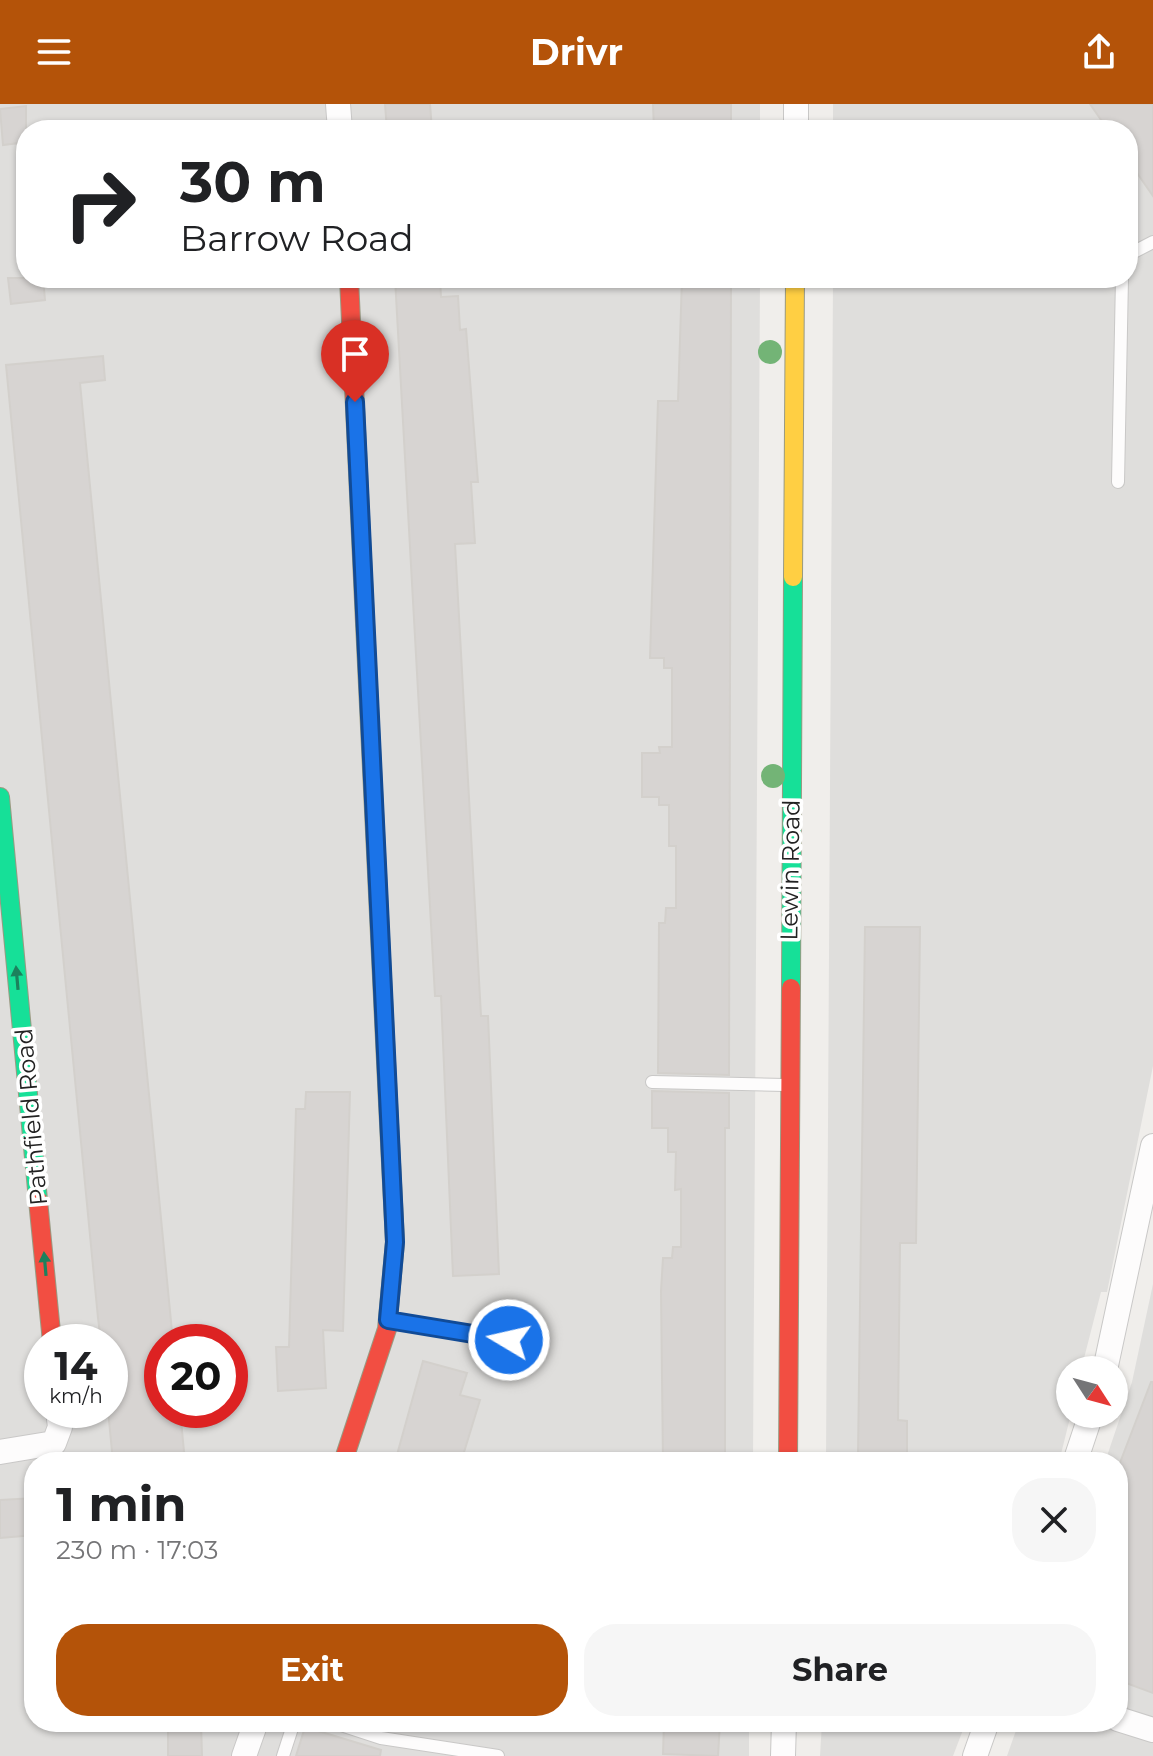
<!DOCTYPE html>
<html lang="en">
<head>
<meta charset="utf-8">
<style>
	body { margin:0; font-family:Montserrat,sans-serif; background:#f6f6f6; color:#202124; height:100vh; display:flex; flex-direction:column; font-size:30px; white-space:nowrap }
	* { box-sizing:border-box; margin:0 }
	p { font-size:26px; color:#757577 }
	.icon { flex:none; width:44px; height:44px; fill:none; stroke:currentColor; stroke-width:2; stroke-linecap:round; stroke-linejoin:round }
	.map { position:relative; flex:1; overflow:hidden }
	.details { position:absolute; left:24px; top:1348px; width:1104px; height:280px; display:flex; flex-direction:column; background:#fff; border-radius:32px; box-shadow:0 2px 6px #0004 }
	.details>* { flex:none }
	.hud { position:absolute; left:16px; top:16px; width:1122px; height:168px; border-radius:32px; box-shadow:0 2px 6px #0004; background:#fff; color:#202124; overflow:hidden }
	.needle { width:52px; rotate:126deg }
	.buttons { position:absolute; left:1056px; top:1252px; display:grid; gap:16px }
	.buttons a { display:grid; place-items:center; width:72px; height:72px; border-radius:50%; background:#fff; box-shadow:0 2px 6px #0004; font-size:40px }
	.speed { position:absolute; left:24px; top:1220px; display:flex; gap:16px; font-size:40px; font-weight:700; text-align:center }
	.speed>* { display:grid; place-content:center; width:104px; height:104px; border-radius:50%; background:#fff; box-shadow:0 2px 6px #0004; line-height:1 }
	.speed small { font-size:20px; font-weight:400 }
	.speed .limit { border:12px solid #d22; background:#fff; color:#111 }
	.pin { position:absolute; display:grid; place-items:center; width:68px; height:68px; color:#fff; margin:-82px -34px; border-radius:50% 50% 50% 0; rotate:-45deg; box-shadow:0 0 8px #0007 }
	.pin .icon { rotate:45deg }
	.me { position:absolute; width:88px; margin:-44px; rotate:279deg; stroke-linejoin:round; filter:drop-shadow(0 0 6px #0008) }
	.turn { display:flex; align-items:center; gap:28px; height:168px; padding:0 32px; font-size:36px }
	.turn .icon { width:104px; height:104px; stroke-width:2.5 }
	.turn b { display:block; font-size:56px; line-height:68px }
	.round { display:grid; place-items:center; flex:none; width:84px; height:84px; border-radius:32px; background:#f6f6f6 }
	.headline { display:flex; align-items:center; justify-content:space-between; height:136px; padding:0 32px }
	h1 { font-size:48px; font-weight:700; line-height:60px }
	.action { display:flex; gap:16px; margin-top:auto; padding:16px 32px }
	.action a { flex:1; height:92px; border-radius:32px; background:#b45309; color:#fff; font-size:32px; font-weight:700; line-height:92px; text-align:center }
	.action a+a { background:#f6f6f6; color:#202124 }
	header { display:flex; justify-content:space-between; align-items:center; height:104px; padding:0 32px; background:#b45309; color:#fff; font-size:36px; font-weight:700 }
	.map>svg:first-child { display:block }
	.residential { fill:#dfdedc; fill-rule:evenodd }
	.building { fill:#d7d4d2; stroke:#d3d0cc; stroke-width:2 }
	.lines { fill:none; stroke-linecap:round; stroke-linejoin:round }
	.lane-casing { stroke:#c9c8c7; stroke-width:14 }
	.street-casing { stroke:#c9c8c7; stroke-width:26 }
	.fast-casing { stroke:#999a82; stroke-width:20 }
	.slow-casing { stroke:#999a82; stroke-width:20 }
	.jam-casing { stroke:#999a82; stroke-width:20 }
	.lane { stroke:#fdfcfc; stroke-width:12 }
	.street { stroke:#fdfcfc; stroke-width:24 }
	.fast { stroke:#16e098; stroke-width:18 }
	.slow { stroke:#ffcf43; stroke-width:18 }
	.jam { stroke:#f24e42; stroke-width:18 }
	.tree { fill:#73b476 }
	.oneway { fill:#1c815d }
	.route-casing { stroke:#114b97; stroke-width:20 }
	.route { stroke:#1a73e8; stroke-width:14 }
	.labels { text-anchor:middle; dominant-baseline:central; stroke-width:7; stroke-linejoin:round; paint-order:stroke }
	.street-label { font-size:24px; fill:#222; stroke:#fff }
</style>
</head>
<body>
<header><svg class="icon" aria-label="menu" viewBox="0 0 24 24"><path d="M4 6h16M4 12h16M4 18h16"/></svg>Drivr<svg class="icon" aria-label="share" viewBox="0 0 24 24"><path d="M12 15V3M7 8l5-5 5 5M5 13v7h14v-7"/></svg></header>
<div class="map">
<svg width="1153" height="1652" viewBox="0 0 1153 1652">
	<rect width="100%" height="100%" fill="#f0eeeb"/>
	<g class="residential">
		<path d="M0,0H760V26H26V174H760L753,1358H34V1618H749V1652H0ZM42,1238H110V1306H42ZM162,1238H230V1306H162Z"/>
		<path d="M833,0H1153V962L1107,1188H1101L1081,1266H1070L1071,1310L1059,1358H826L833,174H1128V26H833Z"/>
		<path d="M1153,1180V1652H1007L1019,1618H1118V1358H1105L1132,1278Z"/>
		<path d="M822,1618H966L953,1652H820Z"/>
	</g>
	<g class="building">
		<path d="M385,0H430L432,26H387Z"/>
		<path d="M653,0H731V26H654Z"/>
		<path d="M1090,0H1153V92L1128,56V26H1108Z"/>
		<path d="M26,2V38L3,41L0,5Z"/>
		<path d="M8,174H43L45,196L11,200Z"/>
		<path d="M395,174H440L441,193L458,192L460,226L466,225L478,378H471L475,439L455,440L481,912H488L499,1170L453,1172L441,892H435Z"/>
		<path d="M682,174H731L729,971L658,969L659,819H665L666,804H676V742H669V701H659V693H642V649H660L659,643H672V564H664V554H650L658,297H678Z"/>
		<path d="M103,252L105,276L80,279L173,1238H162V1306H180L185,1358H113L108,1306L110,1238H101L98,1214L6,261Z"/>
		<path d="M865,823H920L916,1139H900L898,1316L907,1317V1353L858,1352Z"/>
		<path d="M652,987L729,989V1024H725V1358H663L661,1187L663,1154H672L673,1143H681V1085L675,1086L676,1048H668V1024H652Z"/>
		<path d="M306,988H350L343,1227L323,1226L326,1284L278,1287L276,1243H289L296,1005H305Z"/>
		<path d="M423,1257L467,1269L460,1291L480,1296L461,1358H395Z"/>
		<path d="M1151,1278H1153V1589L1118,1576V1364Z"/>
		<path d="M34,1394V1431L0,1434V1396Z"/>
		<path d="M168,1618H201L202,1652H168Z"/>
		<path d="M664,1618H720L718,1652L663,1650Z"/>
		<path d="M305,1623L381,1646L380,1652H296Z"/>
	</g>
	<g class="lines">
		<g class="lane-casing">
			<g id="lane">
				<path d="M1128,151L1153,138"/>
				<path d="M1118,378L1122,174"/>
				<path d="M652,978L785,981"/>
				<path d="M391,1217L509,1236"/>
				<path d="M332,1618L381,1634L498,1652"/>
				<path d="M283,1652L294,1618"/>
			</g>
		</g>
		<g class="street-casing">
			<g id="street">
				<path d="M338,0L340,26"/>
				<path d="M796,26V0"/>
				<path d="M1105,1266L1153,1042"/>
				<path d="M0,1348L54,1339L60,1323L58,1306"/>
				<path d="M1075,1358L1091,1310"/>
				<path d="M1118,1615L1153,1626"/>
				<path d="M244,1652L256,1618"/>
				<path d="M783,1652L784,1618"/>
				<path d="M975,1652L987,1618"/>
			</g>
		</g>
		<g class="fast-casing">
			<g id="fast">
				<path d="M0,693L38,1096"/>
				<path d="M791,884L793,473"/>
			</g>
		</g>
		<g class="slow-casing">
			<g id="slow">
				<path d="M793,473L795,174"/>
				<path d="M365,519L388,999"/>
			</g>
		</g>
		<g class="jam-casing">
			<g id="jam">
				<path d="M349,174L365,519"/>
				<path d="M38,1096L52,1238"/>
				<path d="M343,1358L387,1225L395,1138L388,999"/>
				<path d="M788,1358L791,884"/>
			</g>
		</g>
		<use href="#lane" class="lane"/>
		<use href="#street" class="street"/>
		<use href="#fast" class="fast"/>
		<use href="#slow" class="slow"/>
		<use href="#jam" class="jam"/>
	</g>
	<g class="tree">
		<circle cx="770" cy="248" r="12"/>
		<circle cx="773" cy="672" r="12"/>
	</g>
	<defs><path id="oneway-solid" d="M-6-.8H1V-3.2L6.5 0L1 3.2V.8H-6Z" transform="scale(2)"/></defs>
	<g class="oneway">
		<use href="#oneway-solid" transform="translate(17 874) rotate(-95)"/>
		<use href="#oneway-solid" transform="translate(45 1160) rotate(-95)"/>
	</g>
	<g class="lines">
		<g class="route-casing">
			<path id="route" d="M355,298L395,1138L388,1216L509,1236"/>
		</g>
		<use href="#route" class="route"/>
	</g>
	<g class="labels">
		<g class="street-label">
			<text transform="translate(790 766) rotate(-89)">Lewin Road</text>
			<text transform="translate(31 1013) rotate(-95)">Pathfield Road</text>
		</g>
	</g>
</svg>
<div class="buttons">
<a><svg class="needle" viewBox="-14 -14 28 28"><path d="M0-13l5 13h-10z" fill="#e53935"/><path d="M0 13l5-13h-10z" fill="#757577"/></svg></a>
</div>
<div class="speed"><div>14<small>km/h</small></div><div class="limit">20</div></div>
<div class="pin" style="left:355px;top:298px;background:#d93025"><svg class="icon" aria-label="arrive" viewBox="0 0 24 24"><path d="M6 21V4h12l-3 4 3 4H6"/></svg></div>
<svg class="me" style="left:509px;top:1236px" viewBox="-20 -20 40 40"><circle r="17" fill="#1a73e8" stroke="#fff" stroke-width="3"/><path d="M0-11L8 9 0 5-8 9z" fill="#fff"/></svg>
<div class="hud">
<div class="turn"><svg class="icon" aria-label="right" viewBox="0 0 24 24"><path d="M7 20v-9h11M14 6l5 5-5 5"/></svg><div><b>30 m</b>Barrow Road</div></div>
</div>
<section class="details">
<div class="headline"><div><h1>1 min</h1><p>230 m · 17:03</p></div><a class="round"><svg class="icon" aria-label="close" viewBox="0 0 24 24"><path d="M6 6l12 12M18 6L6 18"/></svg></a></div>
<div class="action"><a>Exit</a><a>Share</a></div>
</section>
</div>
</body>
</html>
